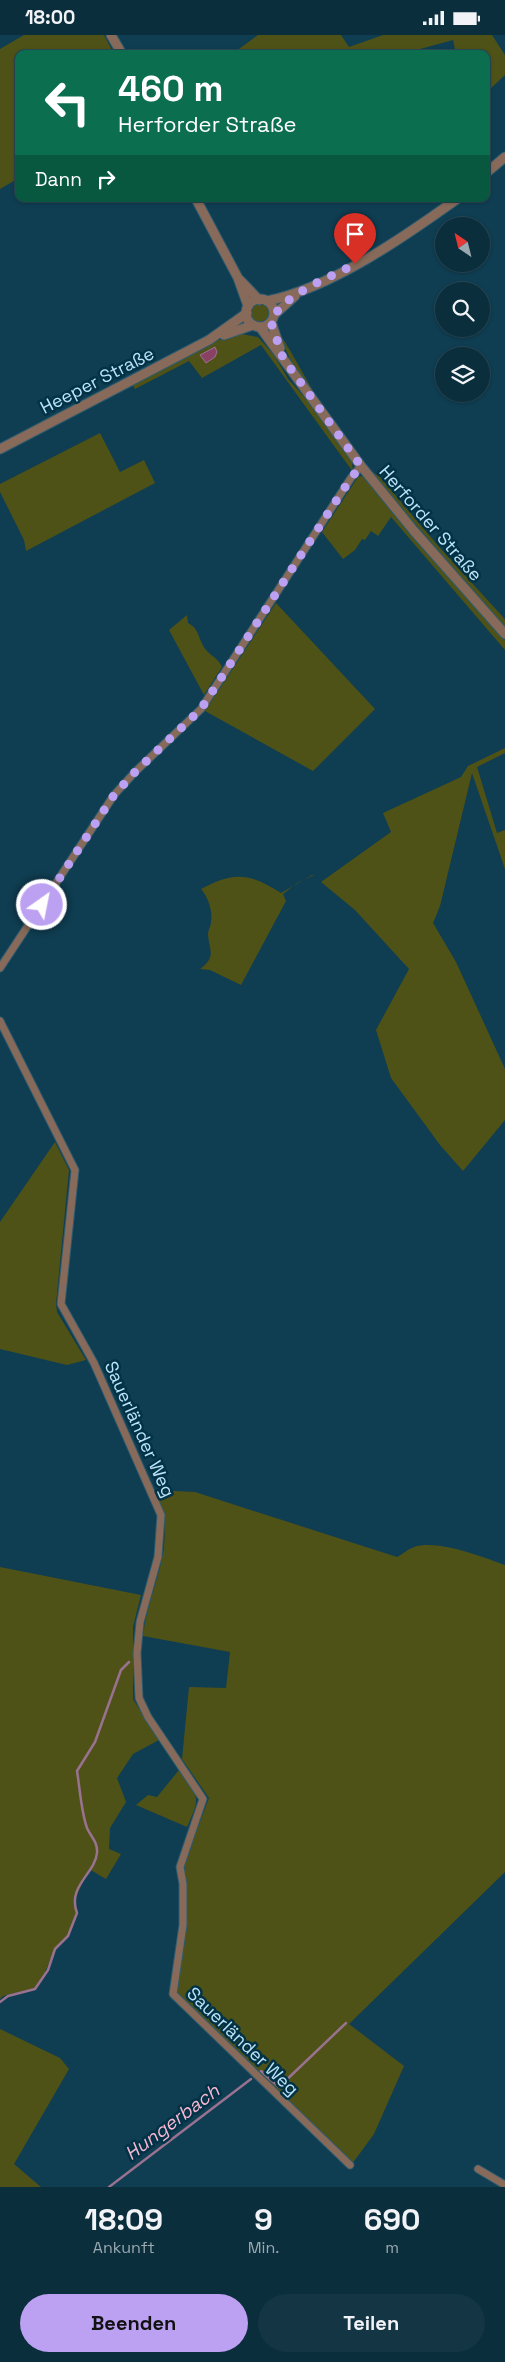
<!DOCTYPE html>
<html lang="de">
<head>
<meta charset="utf-8">
<style>
	body { margin:0; font-family:"Space Grotesk",sans-serif; background:#143644; color:#f1f3f6; height:100vh; display:flex; flex-direction:column; font-size:19px; white-space:nowrap }
	* { box-sizing:border-box; margin:0 }
	p { font-size:16px; color:#9aa8b0 }
	.icon { flex:none; width:28px; height:28px; fill:none; stroke:currentColor; stroke-width:2; stroke-linecap:round; stroke-linejoin:round }
	.map { position:relative; height:2152px; overflow:hidden }
	.side { display:flex; flex-direction:column; background:#0b2e3d; flex:1 }
	.side>* { flex:none }
	.guide { position:absolute; left:15px; top:15px; width:475px; height:152px; border-radius:10px; box-shadow:0 1px 4px #0004,0 0 0 1px #2b4a57; background:#0b6e4f; color:#fff; overflow:hidden }
	.needle { width:32px; rotate:325deg }
	.fabs { position:absolute; left:435px; top:182px; display:grid; gap:10px }
	.fabs a { display:grid; place-items:center; width:55px; height:55px; border-radius:50%; background:#0b2e3d; box-shadow:0 1px 4px #0004,0 0 0 1px #2b4a57; font-size:25px }
	.pin { position:absolute; display:grid; place-items:center; width:42px; height:42px; color:#fff; margin:-51px -21px; border-radius:50% 50% 50% 0; rotate:-45deg; box-shadow:0 0 5px #0007 }
	.pin .icon { rotate:45deg }
	.me { position:absolute; width:55px; margin:-28px; rotate:33deg; stroke-linejoin:round; filter:drop-shadow(0 0 4px #0008) }
	.turn { display:flex; align-items:center; gap:18px; height:105px; padding:0 20px; font-size:22px }
	.turn .icon { width:65px; height:65px; stroke-width:2.5 }
	.turn b { display:block; font-size:35px; line-height:42px }
	.then { display:flex; align-items:center; height:48px; padding:0 20px; background:#0003; gap:10px; font-size:19px }
	.eta { display:flex; justify-content:space-evenly; align-items:center; height:85px; text-align:center }
	.eta b { font-size:30px; font-weight:600; line-height:35px }
	.button { display:flex; gap:10px; margin-top:auto; padding:10px 20px }
	.button a { flex:1; height:58px; border-radius:30px; background:#bca0f2; color:#111; font-size:20px; font-weight:600; line-height:58px; text-align:center }
	.button a+a { background:#143644; color:#f1f3f6 }
	.status { display:flex; justify-content:space-between; align-items:center; height:35px; padding:0 25px; background:#0b2e3d; direction:ltr }
	.status svg { height:14px; fill:currentColor }
	.map>svg:first-child { display:block }
	.green { fill:#4f5217 }
	.water { fill:#8a4264; stroke:#997290 }
	.lines { fill:none; stroke-linecap:round; stroke-linejoin:round }
	.stream { stroke:#997290; stroke-width:2.5 }
	.minor-casing { stroke:#2e5b6f; stroke-width:9 }
	.tertiary-casing { stroke:#2e5b6f; stroke-width:11 }
	.minor { stroke:#876a59; stroke-width:7 }
	.tertiary { stroke:#876a59; stroke-width:9 }
	.route { stroke:#bca0f2; stroke-width:9; stroke-dasharray:0 16.2 }
	.labels { text-anchor:middle; dominant-baseline:central; stroke-width:5; stroke-linejoin:round; paint-order:stroke }
	.street-label { font-size:18px; fill:#bce3f8; stroke:#023246 }
	.water-label { font-size:19px; font-style:italic; fill:#f7b7d2; stroke:#023246 }
</style>
</head>
<body>
<div class="status"><b>18:00</b><svg viewBox="0 0 49 12"><path d="M0 12V9h3v3zM5 12V6h3v6zM10 12V3h3v9zM15 12V0h3v12zM26 1h20v11H26zM47 4h2v5h-2z"/></svg></div>
<div class="map">
<svg width="505" height="2152" viewBox="0 0 505 2152">
	<rect width="100%" height="100%" fill="#0f3d51"/>
	<g class="green">
		<path d="M24,0H104L114,19H19V143L0,154V14Z"/>
		<path d="M258,0H341L349,12L383,0H492L505,20V40L486,58V19H456L453,5L402,19H232Z"/>
		<circle cx="260" cy="278" r="9"/>
		<path d="M240,296L242,299L258,302L274,320L288,344L308,366L352,427L353,437L261,310L202,343L189,326L135,354L132,349L212,308Z"/>
		<path d="M280,299C294,321 306,345 320,367L296,335L278,300Z"/>
		<path d="M100,398L120,437L144,425L155,448L26,516L24,505L0,457V449Z"/>
		<path d="M368,434L380,442L440,513L503,582L505,585V593Z"/>
		<path d="M360,441L364,442L415,504L505,605V615L391,482L378,501L371,496L365,505L362,504L355,515L343,524L322,497L358,442Z"/>
		<path d="M276,568L375,674L313,736L205,676Z"/>
		<path d="M187,580L188,588C200,594 198,605 206,615C212,622 218,623 222,632L204,660L169,595Z"/>
		<path d="M505,713V718L477,732L497,798L505,795V834L472,738L440,871L433,888L456,927L505,1034V1085L463,1136L440,1110L391,1043L376,995L409,934L355,875L321,847L391,797L383,778L461,742L468,731Z"/>
		<path d="M312,840H314L297,848L283,859L286,866L241,950L210,935L200,934C217,921 209,916 208,899C208,895 211,891 211,887C213,876 208,862 201,854C234,836 250,838 281,858Z"/>
		<path d="M55,1107L69,1135L56,1269L57,1277L86,1325L67,1330L0,1314V1187Z"/>
		<path d="M154,1455L195,1457L397,1522C403,1519 408,1514 414,1512C437,1504 483,1522 505,1530V1837L349,1989L404,2031L374,2099L352,2129L242,2021L179,1963L176,1957L186,1848L184,1829L209,1763L182,1724L189,1652L226,1653L230,1617L143,1601C149,1549 181,1509 154,1455Z"/>
		<path d="M0,1532L141,1560L133,1592V1664L159,1705L133,1719L117,1743L126,1767L110,1793L109,1814L121,1819L106,1844L89,1834L74,1866L76,1877L70,1897L55,1914L45,1937L35,1953L3,1961L0,1964Z"/>
		<path d="M179,1735C199,1761 201,1762 187,1792L136,1770L148,1760L157,1762Z"/>
		<path d="M0,1994L60,2023L69,2034L14,2129L41,2152H0Z"/>
	</g>
	<path class="water" d="M215,312L217,317L215,322L206,328L200,320Z"/>
	<g class="lines">
		<g class="stream">
			<path d="M0,1967L8,1961L35,1954L48,1935L55,1914L68,1901L77,1878C67,1851 95,1839 97,1818C98,1807 91,1802 87,1793C81,1776 80,1754 77,1736L95,1707L121,1635L129,1627"/>
			<path d="M261,2036L279,2052L346,1988"/>
			<path d="M109,2152L251,2044"/>
		</g>
		<g class="minor-casing">
			<g id="minor">
				<path d="M0,933L114,760L135,737L201,674L351,443L361,431"/>
				<path d="M0,986L75,1135L61,1269L94,1328L161,1480L158,1522L140,1587L137,1618L139,1663L148,1682L203,1764L180,1832L183,1849V1890L173,1959L350,2130"/>
				<path d="M478,2134L505,2150"/>
			</g>
		</g>
		<g class="tertiary-casing">
			<g id="tertiary">
				<path d="M111,0L122,19"/>
				<path d="M486,138L505,122"/>
				<path d="M196,164L238,243L248,271"/>
				<path d="M240,245L259,265"/>
				<circle cx="260" cy="278" r="14"/>
				<path d="M267,266C331,253 404,202 457,164"/>
				<path d="M275,279L295,261"/>
				<path d="M271,287L280,313"/>
				<path d="M260,292L361,431L414,496L505,599"/>
				<path d="M224,300L253,290"/>
				<path d="M0,414L209,305L247,278"/>
			</g>
		</g>
		<use href="#minor" class="minor"/>
		<use href="#tertiary" class="tertiary"/>
	</g>
	<g class="lines">
		<path class="route" d="M42,870L114,760L135,737L201,674L351,443L361,431L283,323L271,287C282,259 330,243 355,229"/>
	</g>
	<g class="labels">
		<g class="street-label">
			<text transform="translate(97 345) rotate(-27)">Heeper Straße</text>
			<text transform="translate(431 488) rotate(49)">Herforder Straße</text>
			<text transform="translate(140 1394) rotate(66)">Sauerländer Weg</text>
			<text transform="translate(243 2006) rotate(44)">Sauerländer Weg</text>
		</g>
		<g class="water-label">
			<text transform="translate(172 2087) rotate(-37)">Hungerbach</text>
		</g>
	</g>
</svg>
<div class="fabs">
<a><svg class="needle" viewBox="-14 -14 28 28"><path d="M0-13l5 13h-10z" fill="#e53935"/><path d="M0 13l5-13h-10z" fill="#9aa8b0"/></svg></a>
<a><svg class="icon" aria-label="search" viewBox="0 0 24 24"><circle cx="10" cy="10" r="6"/><path d="M15 15l6 6"/></svg></a>
<a><svg class="icon" aria-label="layers" viewBox="0 0 24 24"><path d="M12 4l9 5-9 5-9-5zM3 14l9 5 9-5"/></svg></a>
</div>
<div class="pin" style="left:355px;top:229px;background:#d93025"><svg class="icon" aria-label="arrive" viewBox="0 0 24 24"><path d="M6 21V4h12l-3 4 3 4H6"/></svg></div>
<svg class="me" style="left:42px;top:870px" viewBox="-20 -20 40 40"><circle r="17" fill="#bca0f2" stroke="#fff" stroke-width="3"/><path d="M0-11L8 9 0 5-8 9z" fill="#fff"/></svg>
<div class="guide">
<div class="turn"><svg class="icon" aria-label="left" viewBox="0 0 24 24"><path d="M17 20v-9H6M10 6l-5 5 5 5"/></svg><div><b>460 m</b>Herforder Straße</div></div>
<div class="then">Dann<svg class="icon" aria-label="right" viewBox="0 0 24 24"><path d="M7 20v-9h11M14 6l5 5-5 5"/></svg></div>
</div>
</div>
<section class="side">
<div class="eta">
<div><b>18:09</b><p>Ankunft</p></div>
<div><b>9</b><p>Min.</p></div>
<div><b>690</b><p>m</p></div>
</div>
<div class="button"><a>Beenden</a><a>Teilen</a></div>
</section>
</body>
</html>
